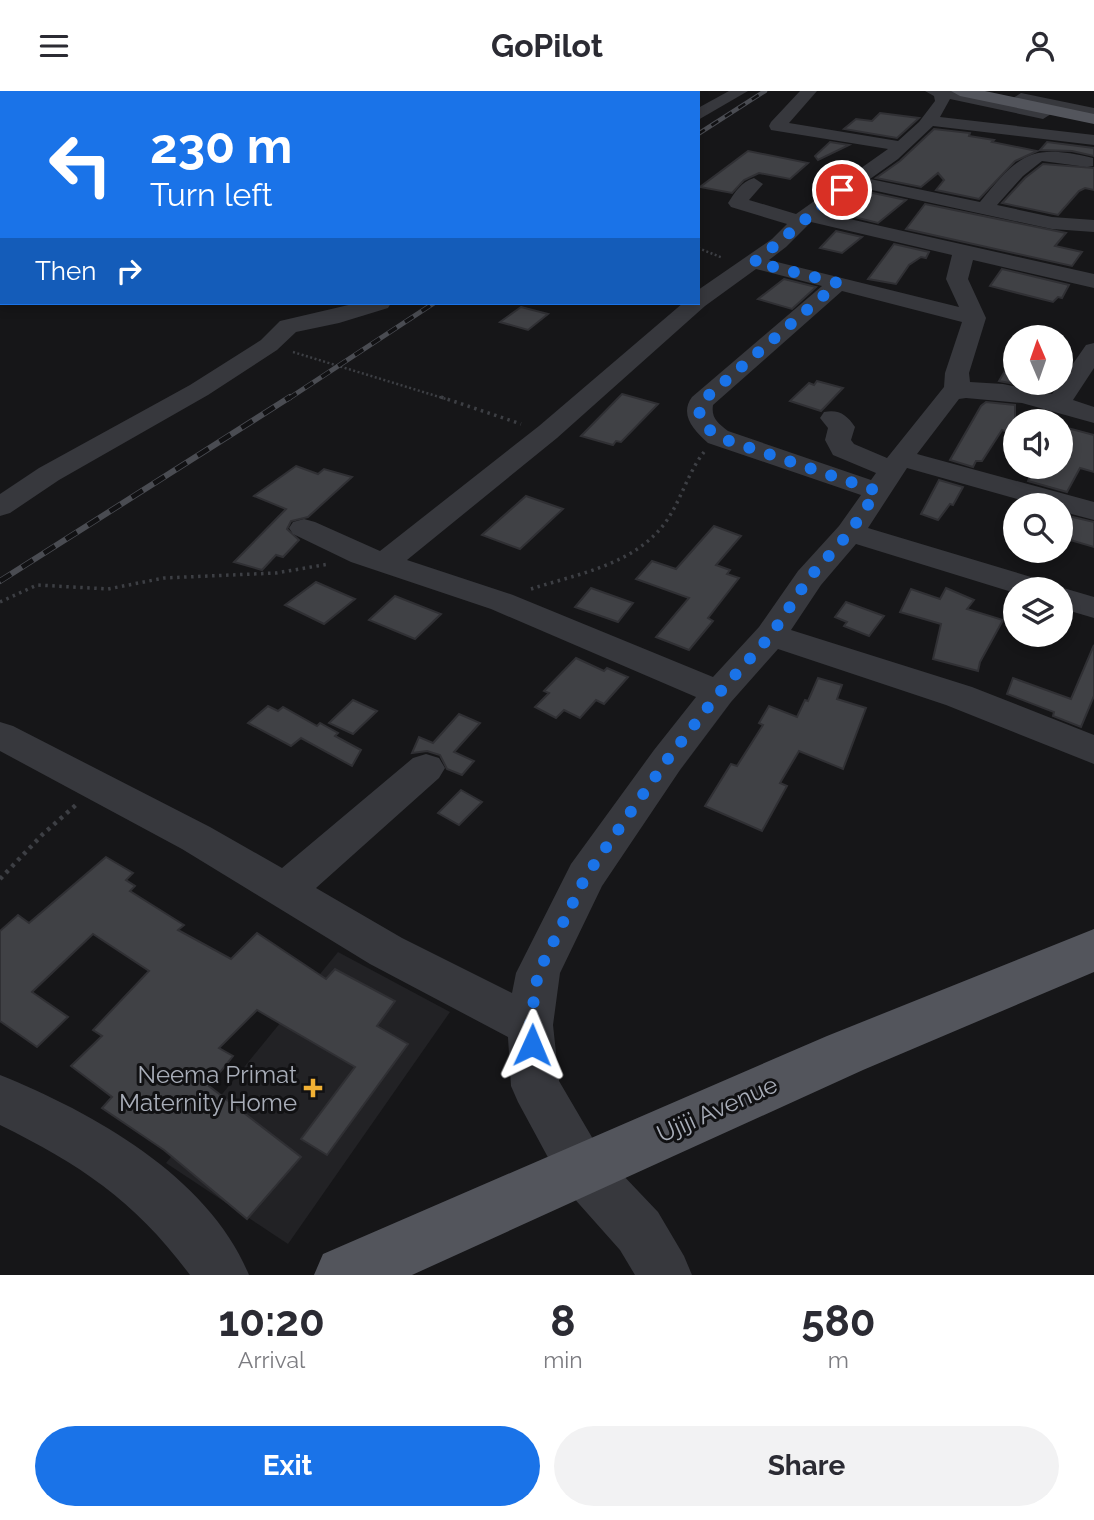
<!DOCTYPE html>
<html lang="en">
<head>
<meta charset="utf-8">
<style>
	body { margin:0; font-family:Raleway,sans-serif; background:#f2f2f3; color:#2b2b33; height:100vh; display:flex; flex-direction:column; font-size:26px; white-space:nowrap }
	* { box-sizing:border-box; margin:0 }
	p { font-size:23px; color:#7c7c81 }
	.icon { flex:none; width:38px; height:38px; fill:none; stroke:currentColor; stroke-width:2; stroke-linecap:round; stroke-linejoin:round }
	.map { position:relative; height:1184px; overflow:hidden }
	.details { display:flex; flex-direction:column; background:#fff; flex:1 }
	.details>* { flex:none }
	.banner { position:absolute; left:0px; top:0px; width:700px; height:214px; box-shadow:0 4px 10px #0003; background:#1a73e8; color:#fff; overflow:hidden }
	.needle { width:46px; rotate:358deg }
	.buttons { position:absolute; left:1003px; top:234px; display:grid; gap:14px }
	.buttons a { display:grid; place-items:center; width:70px; height:70px; border-radius:50%; background:#fff; box-shadow:0 4px 10px #0003; font-size:35px }
	.pin { position:absolute; display:grid; place-items:center; width:60px; height:60px; color:#fff; margin:-30px; border:4px solid #fff; border-radius:50%; box-shadow:0 2px 7px #0007 }
	.me { position:absolute; width:77px; margin:-38px; rotate:1deg; stroke-linejoin:round; filter:drop-shadow(0 0 5px #0008) }
	.turn { display:flex; align-items:center; gap:24px; height:147px; padding:0 35px; font-size:32px }
	.turn .icon { width:91px; height:91px; stroke-width:2.5 }
	.turn b { display:block; font-size:49px; line-height:60px }
	.then { display:flex; align-items:center; height:66px; padding:0 35px; background:#0003; gap:14px; font-size:26px }
	.eta { display:flex; justify-content:space-evenly; align-items:center; height:119px; text-align:center }
	.eta b { font-size:42px; font-weight:700; line-height:49px }
	.cta { display:flex; gap:14px; margin-top:auto; padding:14px 35px }
	.cta a { flex:1; height:80px; border-radius:42px; background:#1a73e8; color:#fff; font-size:28px; font-weight:700; line-height:80px; text-align:center }
	.cta a+a { background:#f2f2f3; color:#2b2b33 }
	header { display:flex; justify-content:space-between; align-items:center; height:91px; padding:0 35px; background:#fff; font-size:32px; font-weight:700 }
	.map>svg:first-child { display:block }
	.built { fill:#222225 }
	.building { fill:#404145; stroke:#303034; stroke-width:2 }
	.lines { fill:none; stroke-linecap:round; stroke-linejoin:round }
	.path-far2 { stroke:#3d3f44; stroke-width:2.5; stroke-dasharray:2 2.5; stroke-linecap:butt }
	.path-far1 { stroke:#3d3f44; stroke-width:3.5; stroke-dasharray:2.5 4.5; stroke-linecap:butt }
	.path { stroke:#3d3f44; stroke-width:4.5; stroke-dasharray:3.5 5; stroke-linecap:butt }
	.minor { fill:#37383d; fill-rule:evenodd }
	.major { fill:#53555c; fill-rule:evenodd }
	.rail-far2-casing { stroke:#4a4c52; stroke-width:4.5 }
	.rail-far1-casing { stroke:#4a4c52; stroke-width:5 }
	.rail-casing { stroke:#4a4c52; stroke-width:6 }
	.rail-far2 { stroke:#111113; stroke-width:2.5; stroke-dasharray:8; stroke-linecap:butt }
	.rail-far1 { stroke:#111113; stroke-width:3.5; stroke-dasharray:10; stroke-linecap:butt }
	.rail { stroke:#111113; stroke-width:4.5; stroke-dasharray:13; stroke-linecap:butt }
	.route { stroke:#1a73e8; stroke-width:12; stroke-dasharray:0 21.6 }
	.poi-dot { fill:#f2b134; stroke:#111113; stroke-width:2.5 }
	.labels { text-anchor:middle; dominant-baseline:central; stroke-width:6; stroke-linejoin:round; paint-order:stroke }
	.near-poi-label { font-size:24px; fill:#a8adb8; stroke:#111113; text-anchor:end }
	.near-street-label { font-size:24px; fill:#a8adb8; stroke:#111113 }
</style>
</head>
<body>
<header><svg class="icon" aria-label="menu" viewBox="0 0 24 24"><path d="M4 6h16M4 12h16M4 18h16"/></svg>GoPilot<svg class="icon" aria-label="person" viewBox="0 0 24 24"><circle cx="12" cy="8" r="4"/><path d="M4 21q1-7 8-7t8 7"/></svg></header>
<div class="map">
<svg width="1094" height="1184" viewBox="0 0 1094 1184">
	<rect width="100%" height="100%" fill="#161618"/>
	<path class="built" d="M338,861L450,921L288,1153L166,1072Z"/>
	<g class="building">
		<path d="M880,22L919,27L897,47L844,38L856,28L872,30Z"/>
		<path d="M934,38L970,42L969,45L994,49L992,51L1037,60L1015,70L979,108L936,99L944,89L938,82L921,96L876,87L900,70Z"/>
		<path d="M830,51L849,54L818,69L815,65Z"/>
		<path d="M1047,51L1094,57V65L1072,60L1040,59Z"/>
		<path d="M748,60L808,72L790,88L759,82L744,89L732,102L700,96Z"/>
		<path d="M1043,73L1094,77V99L1085,97L1079,100L1058,124L1002,112L1025,87Z"/>
		<path d="M859,99L906,109L878,132L850,125L867,107L851,105Z"/>
		<path d="M925,113L1066,142L1055,155L1082,161L1072,175L906,138Z"/>
		<path d="M836,140L862,146L842,162L820,157Z"/>
		<path d="M894,153L929,161L926,167L921,166L909,174L896,193L868,188Z"/>
		<path d="M1002,178L1069,194L1062,207L1058,206L1053,211L990,195Z"/>
		<path d="M784,188L816,196L792,218L758,208Z"/>
		<path d="M521,216L548,223L528,239L500,231Z"/>
		<path d="M1015,263V293L999,290Z"/>
		<path d="M817,290L843,297L821,320L790,310L809,292L814,294Z"/>
		<path d="M622,303L658,313L621,351L616,350L613,354L581,345Z"/>
		<path d="M986,311L1015,314V343L1002,339L982,370H976L973,376L950,369L981,315Z"/>
		<path d="M1060,335L1094,344V381L1080,377L1067,401L1028,390L1033,376H1060Z"/>
		<path d="M296,375L318,383L324,378L352,386L308,426L291,430L287,438L299,449L283,466L276,464L262,479L234,471L286,418L254,405Z"/>
		<path d="M939,389L963,396L953,414L950,413L938,429L921,423Z"/>
		<path d="M526,405L563,418L520,458L482,444Z"/>
		<path d="M1060,423L1094,431V456L1060,446Z"/>
		<path d="M714,435L741,445L716,474L730,479L727,483L739,487L708,527L713,530L689,559L656,546L689,507L636,488L652,470L676,478Z"/>
		<path d="M316,491L355,508L324,533L285,514Z"/>
		<path d="M591,497L633,512L618,531L575,516Z"/>
		<path d="M946,497L974,509L967,518L1003,529L980,571L978,580L933,568L941,533L900,521L911,498L940,508Z"/>
		<path d="M395,505L441,523L415,548L369,529Z"/>
		<path d="M846,511L884,525L869,545L844,535L847,531L835,526Z"/>
		<path d="M1094,554V605L1081,636L1053,625L1054,621L1007,603L1013,587L1071,608Z"/>
		<path d="M576,567L604,580L607,577L628,586L604,613L596,609L580,627L564,619L556,627L535,616L549,602L544,600Z"/>
		<path d="M818,587L842,594L837,608L866,617L843,678L799,660L780,692L787,695L762,740L705,715L731,673L737,675L763,634L759,632L769,615L797,626L805,609L808,610Z"/>
		<path d="M353,609L377,620L353,643L329,632Z"/>
		<path d="M268,615L278,620L283,616L317,635L320,632L338,642L335,645L361,659L352,675L301,647L291,655L248,632Z"/>
		<path d="M459,623L480,632L454,661L474,670L462,684L447,678L440,664L427,660L412,662L419,646L433,652Z"/>
		<path d="M461,699L482,711L459,734L438,722Z"/>
		<path d="M106,766L133,782L126,789L135,795L130,800L184,834L178,839L231,868L257,842L326,888L335,878L395,910L377,935L408,953L327,1064L301,1048L355,976L257,919L219,957L233,965L209,995L301,1066L247,1128L164,1059L102,1017L112,1006L71,975L102,945L93,939L149,880L93,843L32,901L68,926L37,956L0,930V840L18,824L29,832Z"/>
	</g>
	<g class="lines">
		<g class="path-far2">
			<path d="M698,157L723,167"/>
			<path d="M293,261L446,308"/>
		</g>
		<g class="path-far1">
			<path d="M441,306L521,333"/>
			<path d="M531,498C577,483 634,474 665,432C681,410 687,383 704,361"/>
			<path d="M0,511L37,494L108,498L164,487L276,482L329,473"/>
		</g>
		<path class="path" d="M0,788L43,743L77,713"/>
		<g class="minor">
			<path d="M0,0H18L2,2V6Z"/>
			<path d="M481,0H499L479,2Z"/>
			<path d="M612,0H630L632,2H613Z"/>
			<path d="M729,0H748L698,29V17Z"/>
			<path d="M800,0H817L789,32L898,50L919,31L935,10L934,5L925,0H955L1043,18L1051,23L1043,28L950,8L940,26L1094,44V54L933,35L898,68L870,88L980,111C1019,63 1031,52 1093,67V75L1087,76L1042,70L1023,85L997,114L1052,126L1094,129V141L1052,138L858,96L823,122L1094,183V197L973,169L968,188L986,227L969,282L970,291L1003,293L1052,303L1086,254L1094,252V277L1073,309L1094,316V332L1022,312L966,307L959,308L917,363L1094,411V429L1060,420V415H1042L907,377L868,437L1051,492L1055,497L1060,496L1094,506V527L1060,517V499H1015V502L856,453L821,494L791,539L972,596L1094,644V673L946,614L778,558L731,611L680,679L602,795L560,882L553,934L559,990L600,1060L658,1121L684,1165L692,1184H635L620,1159L564,1096L518,1011L511,995L508,946L370,873L182,758L0,660V631L13,635L210,736L282,777L413,667L426,663L439,667L445,677L439,687L316,797L402,847L512,902L516,882L571,773L654,659L696,606L491,518L351,471L293,443L289,437L293,431L304,428L315,431L380,460L539,335L683,212H698V199L772,148L787,133L731,116L728,112C735,101 741,91 754,87L763,93L749,109L796,123L888,58L771,39L769,35L771,31ZM811,131L952,164L946,188L959,216L769,169L786,156ZM756,178L822,195L692,306C679,324 694,339 708,352L861,404L839,435L798,480L759,536L713,586L513,504L407,469L557,347L705,215ZM842,200L962,231L945,282L944,296L887,367L854,353L851,349L855,336C847,324 839,318 824,321L820,327L828,337L825,349L833,364L876,382L871,389L728,340C718,332 711,327 713,314Z"/>
			<path d="M1021,2L1094,17V27L1015,10L1013,7Z"/>
			<path d="M357,212H391L388,217L339,232L296,241L277,259L208,304L59,389L10,422L0,425V403L39,377L190,294L261,249L280,230Z"/>
			<path d="M0,984C94,1022 209,1086 249,1184H190C135,1110 81,1074 0,1034Z"/>
		</g>
		<g class="major">
			<path d="M951,0H985L1094,23V33L960,5Z"/>
			<path d="M1094,838V881L863,979L412,1184H314L323,1163L827,945Z"/>
		</g>
		<g class="rail-far2-casing">
			<path id="rail-far2" d="M698,43L765,0"/>
		</g>
		<g class="rail-far1-casing">
			<path id="rail-far1" d="M288,308L434,212"/>
		</g>
		<g class="rail-casing">
			<path id="rail" d="M0,490L290,306"/>
		</g>
		<use href="#rail-far2" class="rail-far2"/>
		<use href="#rail-far1" class="rail-far1"/>
		<use href="#rail" class="rail"/>
	</g>
	<g class="lines">
		<path class="route" d="M532,954L530,934L538,882L586,785L667,669L719,602L771,544L809,487L850,441L877,400L718,346C704,334 696,330 701,311L838,192L754,171C785,148 811,121 842,99"/>
	</g>
	<path class="poi-dot" d="M309.5 986.5h7v7h7v7h-7v7h-7v-7h-7v-7h7z"/>
	<g class="labels">
		<g class="near-poi-label">
			<text x="297" y="983">Neema Primat<tspan x="297" dy="28">Maternity Home</tspan></text>
		</g>
		<g class="near-street-label">
			<text transform="translate(717 1018) rotate(-24)">Ujiji Avenue</text>
		</g>
	</g>
</svg>
<div class="buttons">
<a><svg class="needle" viewBox="-14 -14 28 28"><path d="M0-13l5 13h-10z" fill="#e53935"/><path d="M0 13l5-13h-10z" fill="#7c7c81"/></svg></a>
<a><svg class="icon" aria-label="sound" viewBox="0 0 24 24"><path d="M4 9h4l5-4v14l-5-4H4zM17 9q2 3 0 6"/></svg></a>
<a><svg class="icon" aria-label="search" viewBox="0 0 24 24"><circle cx="10" cy="10" r="6"/><path d="M15 15l6 6"/></svg></a>
<a><svg class="icon" aria-label="layers" viewBox="0 0 24 24"><path d="M12 4l9 5-9 5-9-5zM3 14l9 5 9-5"/></svg></a>
</div>
<div class="pin" style="left:842px;top:99px;background:#d93025"><svg class="icon" aria-label="arrive" viewBox="0 0 24 24"><path d="M6 21V4h12l-3 4 3 4H6"/></svg></div>
<svg class="me" style="left:532px;top:954px" viewBox="-20 -20 40 40"><path d="M0-17L14 15 0 8-14 15z" fill="#1a73e8" stroke="#fff" stroke-width="4"/></svg>
<div class="banner">
<div class="turn"><svg class="icon" aria-label="left" viewBox="0 0 24 24"><path d="M17 20v-9H6M10 6l-5 5 5 5"/></svg><div><b>230 m</b>Turn left</div></div>
<div class="then">Then<svg class="icon" aria-label="right" viewBox="0 0 24 24"><path d="M7 20v-9h11M14 6l5 5-5 5"/></svg></div>
</div>
</div>
<section class="details">
<div class="eta">
<div><b>10:20</b><p>Arrival</p></div>
<div><b>8</b><p>min</p></div>
<div><b>580</b><p>m</p></div>
</div>
<div class="cta"><a>Exit</a><a>Share</a></div>
</section>
</body>
</html>
